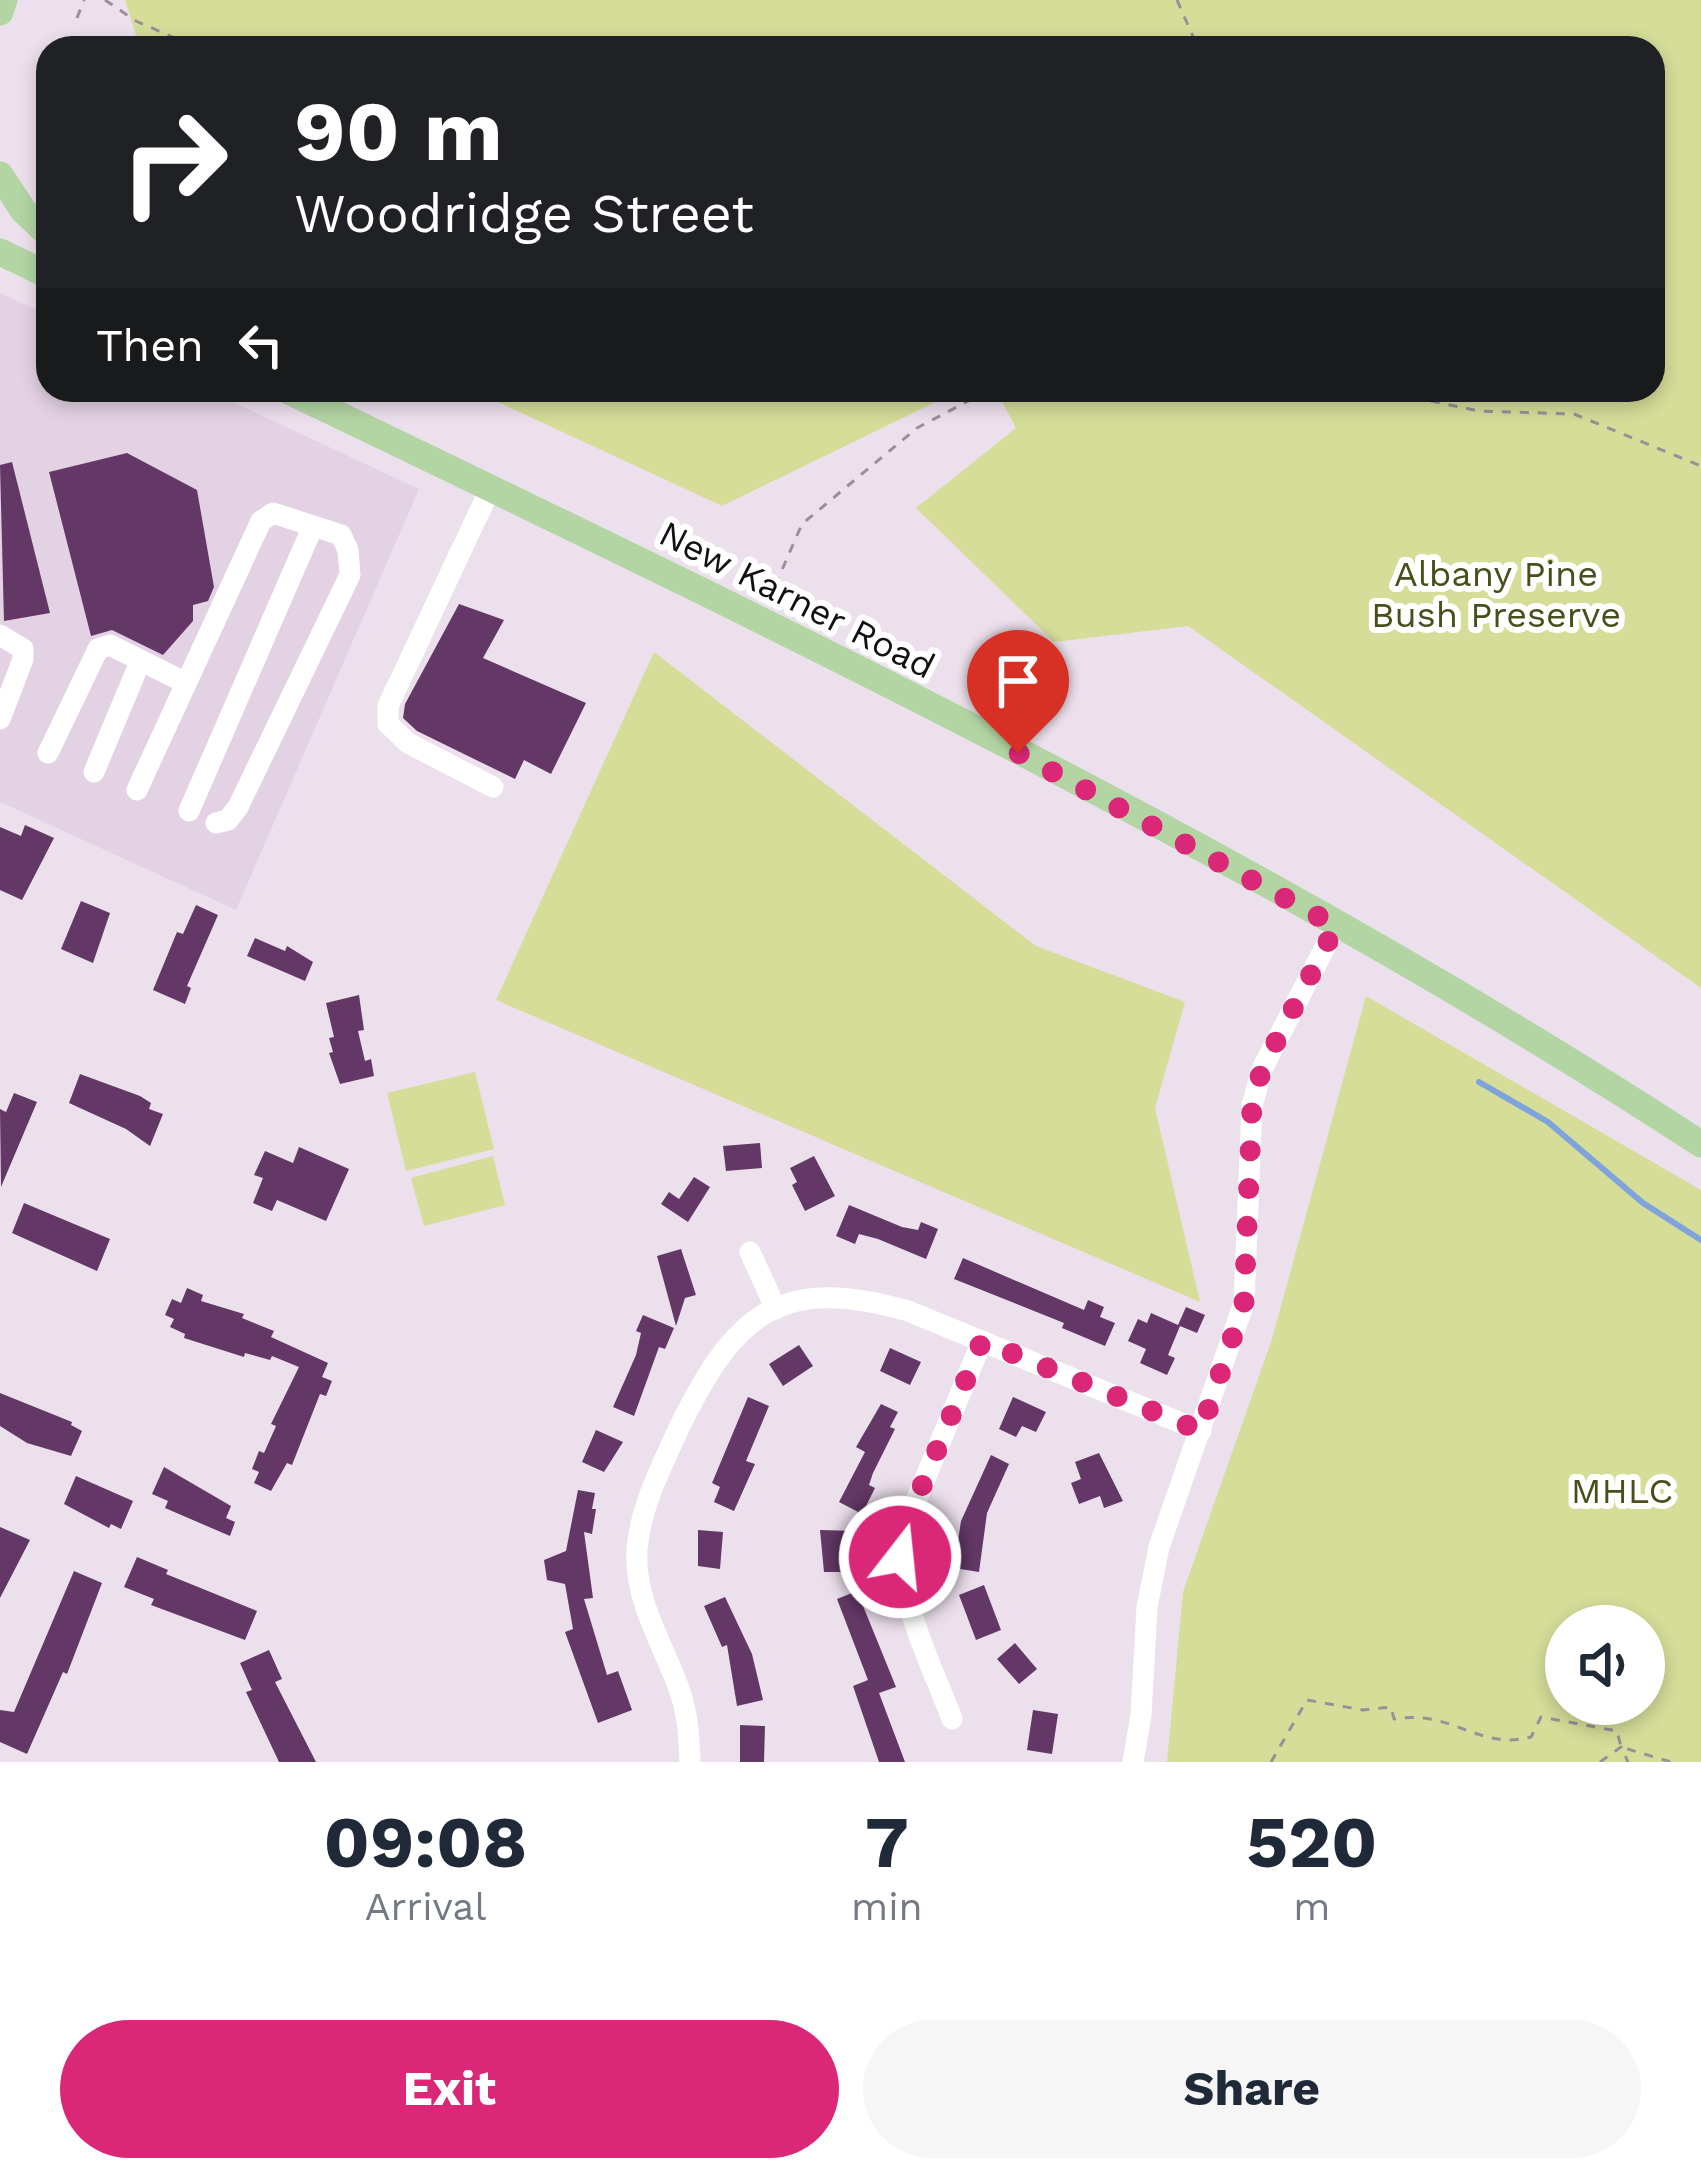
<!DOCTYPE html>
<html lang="en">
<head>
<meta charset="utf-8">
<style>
	body { margin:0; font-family:"Work Sans",sans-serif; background:#f6f6f7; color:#1f2937; height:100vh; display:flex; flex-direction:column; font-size:45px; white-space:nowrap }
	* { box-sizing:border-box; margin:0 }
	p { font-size:39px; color:#747a83 }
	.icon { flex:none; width:66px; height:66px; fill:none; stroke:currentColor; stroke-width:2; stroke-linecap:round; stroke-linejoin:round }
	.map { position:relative; height:1762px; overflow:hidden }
	.side { display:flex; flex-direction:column; background:#fff; flex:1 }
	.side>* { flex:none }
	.hud { position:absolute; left:36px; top:36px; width:1629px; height:366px; border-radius:36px; box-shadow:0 6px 18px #0003; background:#202124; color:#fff; overflow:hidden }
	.fabs { position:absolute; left:1545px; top:1605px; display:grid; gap:24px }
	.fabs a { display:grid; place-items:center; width:120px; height:120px; border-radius:50%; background:#fff; box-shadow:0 6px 18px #0003; font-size:60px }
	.pin { position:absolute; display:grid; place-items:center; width:102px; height:102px; color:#fff; margin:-123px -51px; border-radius:50% 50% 50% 0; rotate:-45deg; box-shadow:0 0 12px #0007 }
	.pin .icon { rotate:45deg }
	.me { position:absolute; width:132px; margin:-66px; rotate:16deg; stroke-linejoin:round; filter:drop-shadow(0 0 9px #0008) }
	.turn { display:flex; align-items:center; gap:42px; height:252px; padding:0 60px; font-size:54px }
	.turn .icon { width:156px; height:156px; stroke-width:2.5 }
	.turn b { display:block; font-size:84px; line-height:102px }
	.then { display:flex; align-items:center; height:114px; padding:0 60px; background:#0003; gap:24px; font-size:45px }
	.eta { display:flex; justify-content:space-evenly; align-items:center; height:204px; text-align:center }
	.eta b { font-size:72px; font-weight:700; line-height:84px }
	.cta { display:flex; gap:24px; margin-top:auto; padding:24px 60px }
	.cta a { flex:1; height:138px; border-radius:72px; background:#db2777; color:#fff; font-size:48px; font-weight:700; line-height:138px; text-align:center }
	.cta a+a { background:#f6f6f7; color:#1f2937 }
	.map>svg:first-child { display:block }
	.built { fill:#e3d2e4 }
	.green { fill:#d5dd99; fill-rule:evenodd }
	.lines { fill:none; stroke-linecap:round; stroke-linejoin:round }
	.stream { stroke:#7fa4dc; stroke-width:6 }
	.building { fill:#633866 }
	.path { stroke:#999099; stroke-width:3; stroke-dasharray:9 9; stroke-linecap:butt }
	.minor { stroke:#fff; stroke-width:21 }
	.major { stroke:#b3d5a4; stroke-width:27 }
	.route { stroke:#db2777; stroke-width:21; stroke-dasharray:0 37.8 }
	.labels { text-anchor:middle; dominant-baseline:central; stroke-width:12; stroke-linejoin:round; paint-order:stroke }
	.park-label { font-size:36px; fill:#4a4e1b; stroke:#fff }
	.street-label { font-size:36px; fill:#130f13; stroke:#fff }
</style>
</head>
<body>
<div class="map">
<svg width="1701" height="1762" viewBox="0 0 1701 1762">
	<rect width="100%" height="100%" fill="#ece0ec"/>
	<path class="built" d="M0,293L48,315V390H207L419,489L236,910L0,802Z"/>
	<g class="green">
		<path d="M125,0H1701V988L1188,626L1054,642L916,508L1016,428L996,390H1653V48H140Z"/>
		<path d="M472,390H960L722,506Z"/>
		<path d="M654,652L1036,946L1185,1002L1155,1108L1200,1302L496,1000Z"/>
		<path d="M1366,996L1701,1190V1762H1167L1183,1592L1272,1339ZM1566,1626H1644V1704H1566Z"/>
		<path d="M475,1072L494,1149L406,1171L387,1093Z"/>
		<path d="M493,1156L505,1205L424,1226L411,1178Z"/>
	</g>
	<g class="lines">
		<path class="stream" d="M1479,1082L1548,1122L1643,1203L1701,1240"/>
	</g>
	<g class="building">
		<path d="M127,453L197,490L214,587L208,601L193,605V621L163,655L112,630L91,636L49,472Z"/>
		<path d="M12,462L50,613L4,621L0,465Z"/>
		<path d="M459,604L504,620L483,658L586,703L551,774L524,760L515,779L417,731L403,718L405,704Z"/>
		<path d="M25,825L54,838L22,900L0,890V827L21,836Z"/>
		<path d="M81,901L110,913L93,963L61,949Z"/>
		<path d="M196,905L218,915L187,986L191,988L185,1004L153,990L177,932L183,934Z"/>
		<path d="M255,938L285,951L287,946L313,962L305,981L247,956Z"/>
		<path d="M359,995L364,1030L358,1031L365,1061L371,1059L374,1076L340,1084L329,1053L333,1052L329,1038L334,1037L326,1003Z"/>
		<path d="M80,1074L140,1096L151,1103L149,1109L163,1114L150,1146L126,1129L69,1103Z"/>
		<path d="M14,1093L37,1102L1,1187L0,1109L6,1112Z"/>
		<path d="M760,1143L762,1168L726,1171L723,1146Z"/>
		<path d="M299,1147L349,1169L326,1221L277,1200L272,1211L253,1203L263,1178L254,1175L265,1151L293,1163Z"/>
		<path d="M814,1156L835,1196L805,1211L792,1185L797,1182L790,1168Z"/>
		<path d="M694,1177L710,1187L688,1222L661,1204L669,1192L679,1199Z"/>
		<path d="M24,1203L110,1239L97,1271L12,1233Z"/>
		<path d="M849,1205L902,1227L918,1230L921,1222L938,1229L926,1259L878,1239L859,1234L855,1244L836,1236Z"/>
		<path d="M681,1249L696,1295L685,1298L676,1326L657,1256Z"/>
		<path d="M963,1258L1084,1310L1088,1300L1104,1307L1100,1317L1115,1323L1105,1346L1062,1328L1064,1323L954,1279Z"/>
		<path d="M187,1288L203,1295L201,1301L244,1314L242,1318L274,1331L271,1337L328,1363L322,1377L332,1381L326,1396L320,1394L292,1465L287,1463L271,1491L254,1483L259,1472L252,1469L259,1451L264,1453L276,1426L271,1424L299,1367L272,1356L270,1360L245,1353L244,1357L184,1338L185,1334L170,1327L174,1319L165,1315L172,1299L181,1303Z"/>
		<path d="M1186,1307L1205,1315L1197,1333L1180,1326L1168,1355L1175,1358L1167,1375L1140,1363L1146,1349L1128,1341L1138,1319L1147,1323L1151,1313L1178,1325Z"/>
		<path d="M643,1315L674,1328L665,1349L659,1347L634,1416L613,1407L636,1355L641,1333L636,1331Z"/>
		<path d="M799,1345L813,1366L783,1386L769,1364Z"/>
		<path d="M890,1348L921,1362L910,1385L880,1371Z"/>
		<path d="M0,1393L72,1422L71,1425L82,1431L71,1456L27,1443L0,1426Z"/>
		<path d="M748,1397L769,1406L746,1461L755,1464L734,1511L714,1502L720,1487L712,1483Z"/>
		<path d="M1013,1397L1046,1412L1036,1432L1022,1426L1016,1437L999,1429Z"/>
		<path d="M881,1404L898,1412L890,1427L895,1429L873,1473L869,1485L875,1488L862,1514L839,1502L865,1452L856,1447Z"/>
		<path d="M596,1430L623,1442L604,1472L582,1462Z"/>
		<path d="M1099,1453L1123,1501L1104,1508L1100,1496L1079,1504L1071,1483L1081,1479L1075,1462Z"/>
		<path d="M991,1455L1009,1464L987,1513L979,1572L954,1568L961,1521Z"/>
		<path d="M164,1467L231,1506L226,1518L235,1522L230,1536L165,1508L168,1501L152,1494Z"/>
		<path d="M76,1476L133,1501L121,1529L111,1524L109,1528L64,1504Z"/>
		<path d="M578,1490L595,1493L592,1509H596L592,1534L584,1532L593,1598L584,1599L607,1675L618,1671L632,1710L598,1723L565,1632L573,1629L565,1584L547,1580L544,1560L566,1551Z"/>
		<path d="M0,1527L30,1540L0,1598Z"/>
		<path d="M698,1530L723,1532L720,1569L698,1566Z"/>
		<path d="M820,1530L856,1531L855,1558H849V1572H824Z"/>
		<path d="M137,1557L168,1570L166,1574L257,1611L245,1640L151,1605L154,1599L124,1587Z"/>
		<path d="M74,1571L102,1583L67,1674L63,1672L27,1754L0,1742V1710L14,1712Z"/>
		<path d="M984,1585L1001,1630L976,1640L959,1595Z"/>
		<path d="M857,1591L896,1687L879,1693L905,1762H879L853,1686L868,1680L837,1599Z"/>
		<path d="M725,1597L752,1654L763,1700L737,1706L727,1645L722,1647L704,1606Z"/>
		<path d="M1015,1643L1037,1669L1019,1684L997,1659Z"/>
		<path d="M269,1650L282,1679L275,1682L316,1762H279L246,1692L252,1690L240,1663Z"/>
		<path d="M1033,1710L1058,1714L1052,1754L1027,1750Z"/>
		<path d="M740,1725L765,1726L764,1762H740Z"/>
	</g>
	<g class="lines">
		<g class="path">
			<path d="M105,0L136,21L197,48"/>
			<path d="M1177,0L1198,48"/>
			<path d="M77,18L84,0"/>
			<path d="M1146,390C1201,408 1264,398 1320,390"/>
			<path d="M1378,390L1479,411L1574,414L1701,466"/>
			<path d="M768,602L802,524L917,428L989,390"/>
			<path d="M1271,1762L1307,1700L1363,1710L1391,1707L1394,1719C1453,1709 1478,1751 1531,1737L1541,1717L1617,1731L1621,1747L1671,1762"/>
			<path d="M1600,1762L1621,1747L1628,1762"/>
		</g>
		<g class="minor">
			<path d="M491,487L388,706V724L408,743L493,787"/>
			<path d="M0,635L23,649V659L0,719"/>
			<path d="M48,753L98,649L110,645L186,683"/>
			<path d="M94,772L140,662"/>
			<path d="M137,790L261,521L273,513L341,535L348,550L350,575L238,807L228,820L216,823"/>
			<path d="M189,811L313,526"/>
			<path d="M750,1252L776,1309"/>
			<path d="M952,1719C929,1658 896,1599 903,1532L982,1341"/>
			<path d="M690,1762C689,1737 688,1713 679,1689C663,1643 634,1601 637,1550C640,1508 662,1465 679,1428C734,1315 779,1274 908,1311L1201,1431"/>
			<path d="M1133,1762L1141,1715L1147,1607L1159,1547L1244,1303L1252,1106L1262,1069L1336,926"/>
		</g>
		<g class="major">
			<path d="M0,12L4,0"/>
			<path d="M0,175L23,210L48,234"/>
			<path d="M0,252L48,275"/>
			<path d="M287,390C768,622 1253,852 1701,1144"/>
		</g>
	</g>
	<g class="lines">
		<path class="route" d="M900,1557L903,1532L982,1341L1201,1431L1244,1303L1252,1106L1262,1069L1336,926L1018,753"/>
	</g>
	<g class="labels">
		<g class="park-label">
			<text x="1496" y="574">Albany Pine<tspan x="1496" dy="41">Bush Preserve</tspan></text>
			<text x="1622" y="1491">MHLC</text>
		</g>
		<g class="street-label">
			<text transform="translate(797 600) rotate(27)">New Karner Road</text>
		</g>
	</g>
</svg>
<div class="fabs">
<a><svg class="icon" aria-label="sound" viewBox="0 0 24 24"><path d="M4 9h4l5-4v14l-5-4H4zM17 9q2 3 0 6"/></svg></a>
</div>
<div class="pin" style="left:1018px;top:753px;background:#d93025"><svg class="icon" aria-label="arrive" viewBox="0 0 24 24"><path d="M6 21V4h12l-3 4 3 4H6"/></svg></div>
<svg class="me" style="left:900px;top:1557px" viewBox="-20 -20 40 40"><circle r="17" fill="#db2777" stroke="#fff" stroke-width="3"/><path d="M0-11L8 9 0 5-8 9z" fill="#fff"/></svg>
<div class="hud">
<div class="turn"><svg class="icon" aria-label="right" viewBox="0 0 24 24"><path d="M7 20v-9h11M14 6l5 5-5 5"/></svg><div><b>90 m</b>Woodridge Street</div></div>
<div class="then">Then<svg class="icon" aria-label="left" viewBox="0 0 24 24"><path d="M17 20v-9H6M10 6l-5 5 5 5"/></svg></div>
</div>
</div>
<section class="side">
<div class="eta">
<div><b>09:08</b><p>Arrival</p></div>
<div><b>7</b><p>min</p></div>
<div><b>520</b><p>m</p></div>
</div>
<div class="cta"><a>Exit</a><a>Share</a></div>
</section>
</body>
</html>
